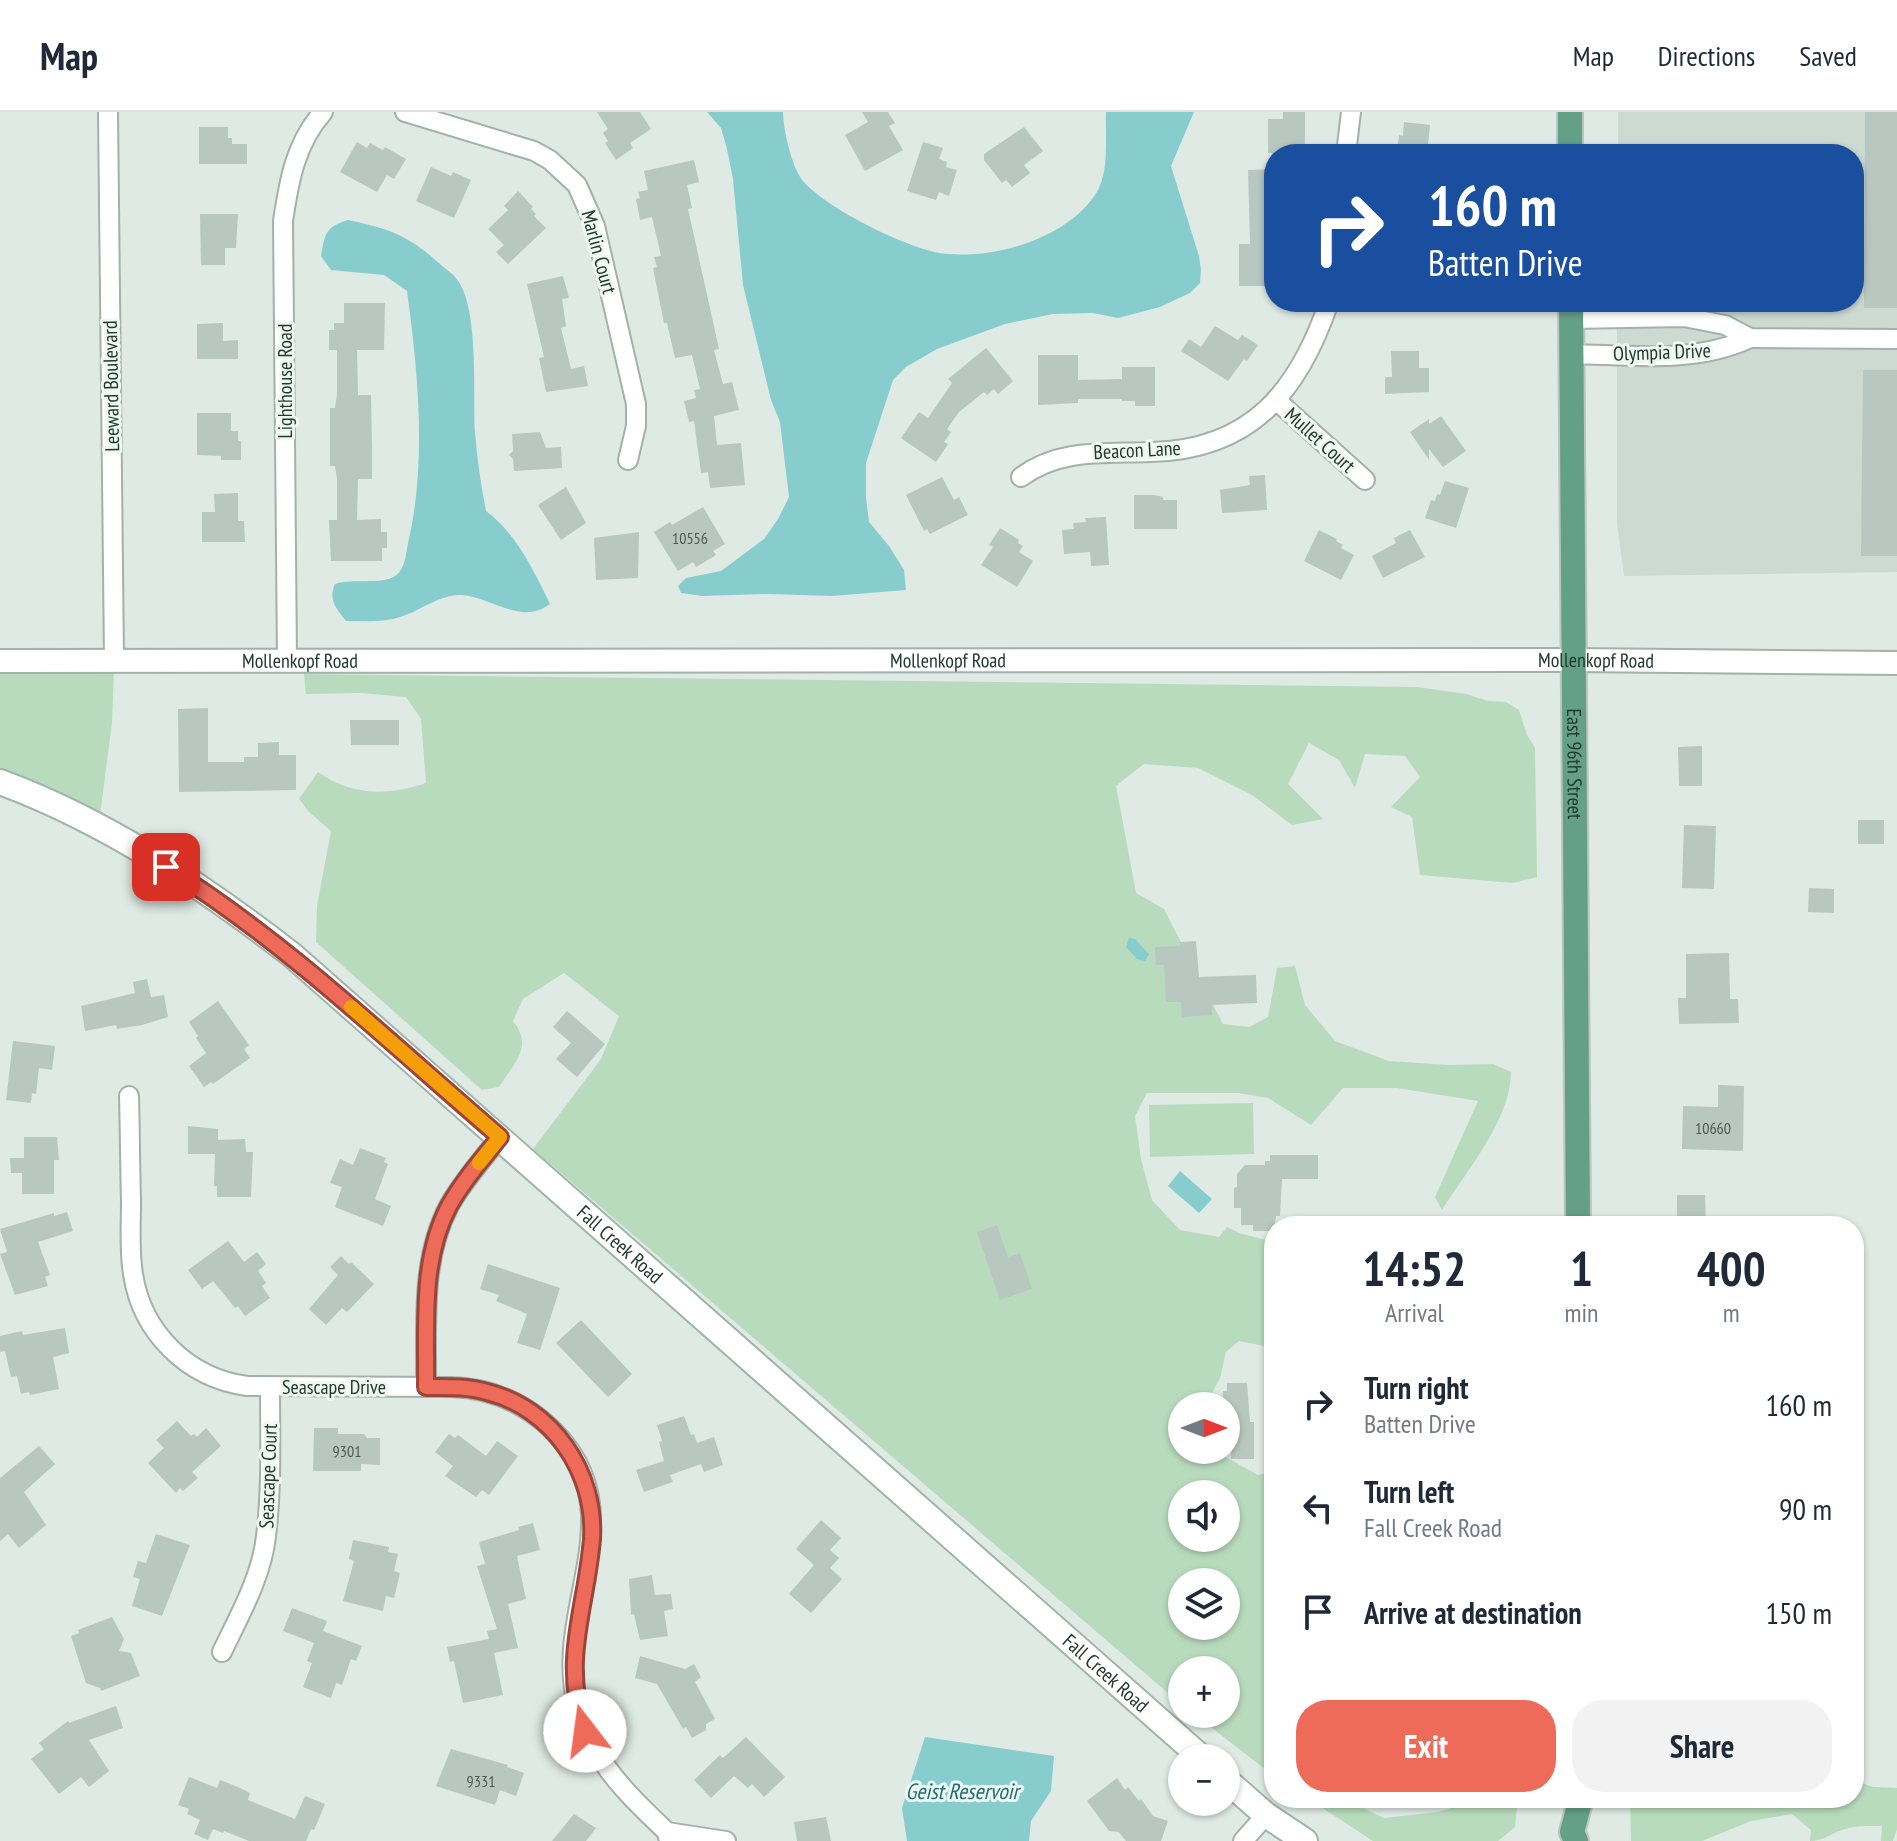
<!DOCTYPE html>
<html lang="en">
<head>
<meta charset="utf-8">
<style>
	body { margin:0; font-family:"PT Sans Narrow",sans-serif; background:#f2f2f3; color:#1f2937; height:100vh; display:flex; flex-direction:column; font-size:30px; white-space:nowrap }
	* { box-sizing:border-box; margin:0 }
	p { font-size:26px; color:#747a83 }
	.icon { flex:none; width:44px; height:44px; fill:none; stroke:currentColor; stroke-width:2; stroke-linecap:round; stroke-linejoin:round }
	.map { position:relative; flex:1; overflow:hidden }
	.side { position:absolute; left:1264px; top:1104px; width:600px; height:592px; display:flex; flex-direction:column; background:#fff; border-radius:32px; box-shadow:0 2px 6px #0004 }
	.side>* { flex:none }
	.hud { position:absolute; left:1264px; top:32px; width:600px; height:168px; border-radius:32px; box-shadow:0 2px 6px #0004; background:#1a4fa0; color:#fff; overflow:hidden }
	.needle { width:52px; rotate:90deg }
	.fabs { position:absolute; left:1168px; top:1280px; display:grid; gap:16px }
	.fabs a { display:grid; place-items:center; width:72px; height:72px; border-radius:50%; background:#fff; box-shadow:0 2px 6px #0004; font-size:40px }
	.pin { position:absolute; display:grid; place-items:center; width:68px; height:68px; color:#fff; margin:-34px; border-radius:16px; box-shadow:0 4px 12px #0006 }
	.me { position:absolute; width:88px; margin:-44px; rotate:345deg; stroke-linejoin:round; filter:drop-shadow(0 0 6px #0008) }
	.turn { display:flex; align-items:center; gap:28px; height:168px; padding:0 32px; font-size:36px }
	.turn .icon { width:104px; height:104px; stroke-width:2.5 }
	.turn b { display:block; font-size:56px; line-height:68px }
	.eta { display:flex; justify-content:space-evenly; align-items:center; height:136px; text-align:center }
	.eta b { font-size:48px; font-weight:600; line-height:56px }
	.button { display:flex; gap:16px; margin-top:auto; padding:16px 32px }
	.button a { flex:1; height:92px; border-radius:32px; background:#ee6a59; color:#fff; font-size:32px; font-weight:600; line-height:92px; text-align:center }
	.button a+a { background:#f2f2f3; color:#1f2937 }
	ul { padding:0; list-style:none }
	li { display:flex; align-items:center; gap:24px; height:104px; padding:0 32px }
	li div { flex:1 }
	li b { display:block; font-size:30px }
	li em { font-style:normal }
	header { display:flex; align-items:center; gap:48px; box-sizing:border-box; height:112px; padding:0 40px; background:#fff; border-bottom:2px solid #e0e1e3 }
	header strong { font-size:38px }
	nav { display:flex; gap:44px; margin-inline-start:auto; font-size:28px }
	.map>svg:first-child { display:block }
	.built { fill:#cddad2 }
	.green { fill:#b8dbbd; fill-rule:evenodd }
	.water { fill:#88cdce }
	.building { fill:#b8c7bf }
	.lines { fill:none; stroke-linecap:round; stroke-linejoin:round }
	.minor-casing { stroke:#a2b1aa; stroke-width:22 }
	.tertiary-casing { stroke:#a2b1aa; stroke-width:26 }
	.secondary-casing { stroke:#9fb5aa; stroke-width:28 }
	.primary-casing { stroke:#bcc4c1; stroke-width:28 }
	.minor { stroke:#fff; stroke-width:18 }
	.tertiary { stroke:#fff; stroke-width:22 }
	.secondary { stroke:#fff; stroke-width:24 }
	.primary { stroke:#649f88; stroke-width:24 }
	.route-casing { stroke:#9b453a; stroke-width:20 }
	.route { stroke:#ee6a59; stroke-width:14 }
	.slow { stroke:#f59e0b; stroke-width:14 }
	.labels { text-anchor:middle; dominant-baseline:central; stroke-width:6; stroke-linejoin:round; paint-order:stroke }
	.number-label { font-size:16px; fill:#475c53 }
	.street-label { font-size:20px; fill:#21392f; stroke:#eff7f2 }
	.water-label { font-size:22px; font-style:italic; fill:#1d7073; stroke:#eff7f2 }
</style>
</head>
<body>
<header>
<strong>Map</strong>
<nav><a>Map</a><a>Directions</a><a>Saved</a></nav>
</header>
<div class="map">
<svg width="1897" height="1729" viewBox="0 0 1897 1729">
	<rect width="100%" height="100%" fill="#dfeae4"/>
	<path class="built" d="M1618,0H1897V460L1624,464L1617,412V190H1854V42H1618Z"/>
	<g class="green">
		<path d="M114,557L112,611L100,703L0,657V558Z"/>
		<path d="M304,562L1417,575L1466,582L1488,589L1506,590L1519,598L1527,623L1535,636L1537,765L1513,771L1420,763L1412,705L1391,695L1420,665L1405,644L1365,642L1355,676L1339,648L1309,631L1288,672L1323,707L1292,713L1252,683L1198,656L1144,652L1116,674L1136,781L1164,797L1223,912L1249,915L1268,905L1277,856L1295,854L1305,893L1335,929L1389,949L1449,953L1493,952L1511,960C1511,1007 1467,1058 1442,1098L1435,1085L1478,989L1397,976H1343L1311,1013L1268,986L1238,981H1147L1135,1004L1141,1047L1152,1088L1180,1118L1219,1125L1227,1115L1239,1121L1274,1130V1236L1239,1229L1226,1240L1220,1266L1205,1294H1182V1338H1213L1258,1363L1274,1359V1664L1194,1602H1226V1558H1182V1593L533,1037L601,947L619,904L564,861L523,887L513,909C534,935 514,951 499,975L482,978L316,830L317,794L331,719L309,700L299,687L318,660C352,684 387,684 426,671L421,607L406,585L361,581L306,582ZM1182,1382H1226V1426H1182ZM1182,1470H1226V1514H1182Z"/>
		<path d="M1253,991L1254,1042L1150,1045L1149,993Z"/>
		<path d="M1854,1555L1862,1590L1854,1621Z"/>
		<path d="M1854,1668L1873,1675L1897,1676V1717L1893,1729H1881L1882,1714C1868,1714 1855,1713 1842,1718C1830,1722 1823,1729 1810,1729L1811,1718L1792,1702L1751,1709L1702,1729H1631L1630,1686H1854Z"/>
		<path d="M1307,1686H1342L1384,1706L1438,1700L1481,1687L1506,1688L1517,1696L1515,1715L1498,1729H1373Z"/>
	</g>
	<g class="water">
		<path d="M707,0H783C783,17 792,56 803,69C827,97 913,140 948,142C998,146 1066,126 1095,83C1110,61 1105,26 1106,0H1194L1171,54L1199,144L1201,158L1200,171L1190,181L1160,195L1118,206L1093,201L1053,202L1005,212L937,237L906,255L893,268L866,351V386L869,410L889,434L904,458L906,478L832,484L768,482L702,484L681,481L678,474L686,466L721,459L764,427L778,407L789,385L780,310L771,288L743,173L733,67L727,37L721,16Z"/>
		<path d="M348,108C390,117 408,123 440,152C445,157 454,162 458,169C479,197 473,284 475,320C477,347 481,373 486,399C516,421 534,459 550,492C522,514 492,485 461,483C441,482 421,498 403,504C385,511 365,509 346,509C336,496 328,488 335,472C352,466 382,473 395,464C405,458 406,442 408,431C427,351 418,260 407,179L384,163L331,158L321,144C325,122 325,115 348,108Z"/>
		<path d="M1129,826L1135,827L1149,842L1145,849L1137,847L1126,835Z"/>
		<path d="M1180,1059L1212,1087L1199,1101L1168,1074Z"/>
		<path d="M925,1625L1054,1644L1051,1679L1031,1709L1029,1729H907L902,1696Z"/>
	</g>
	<g class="building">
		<path d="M597,0H640L651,17L630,31L633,36L616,48L605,31L608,29L603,21L608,17Z"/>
		<path d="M862,0H888L895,11L889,14L903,38L865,59L845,23L868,10Z"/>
		<path d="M1283,0H1305V33H1300V41H1268V7H1283Z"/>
		<path d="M1865,0H1897V196H1864Z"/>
		<path d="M1404,10L1430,13L1427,42H1397L1399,23L1403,24Z"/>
		<path d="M199,15H228V26H232V32H247V52H199Z"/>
		<path d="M1024,15L1043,39L1024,53L1030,61L1012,75L1006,68L1002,71L984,48V42Z"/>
		<path d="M357,30L367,36L370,31L383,38L385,35L406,47L394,67L387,63L377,80L340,60Z"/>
		<path d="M923,30L943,36L939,47L947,50L946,55L957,58L949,84L939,80L936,88L907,79Z"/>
		<path d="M694,48L699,70L687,73L692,96L688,97L719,237L714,238L723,272L732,270L739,298L714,304L717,333L741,331L745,373L710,376L708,360L701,361L694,309L689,310L684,289L696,286L694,278L700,277L692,243L675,246L667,211H664L653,156L657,155L654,145L661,144L652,105L640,108L636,87L640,86L638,80L648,78L644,59Z"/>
		<path d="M431,55L451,64L453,60L471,68L454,106L416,89Z"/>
		<path d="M1274,57V174H1239V132H1250L1248,58Z"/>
		<path d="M518,79L533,95L531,97L536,102L534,104L546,116L508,152L496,140L504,133L488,117L508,98L504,94Z"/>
		<path d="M200,102H238L236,136H225V153H201Z"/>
		<path d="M563,164L569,186L562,187L566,214L561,216L571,257L584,254L588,274L546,280L539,246L544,245L527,172Z"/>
		<path d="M344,191H385L384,238H357L358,283H371L372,335V367H358L357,408L381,407V420H387V436H382V449H331L329,408H337V367L335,354H330V296H335L337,283V238H329V218H334V211H344Z"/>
		<path d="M223,211V229L238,228V247H197V212Z"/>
		<path d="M1215,214L1238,228L1242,223L1258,233L1247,249L1244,247L1228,269L1181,239L1189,227L1201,235Z"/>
		<path d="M986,236L1013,269L998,282L994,277L987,283L984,280L959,300L947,317L951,320L944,330L948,332L936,350L901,326L919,300L928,306L952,271L948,267Z"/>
		<path d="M1391,239H1419V256H1429V280L1385,282V265H1392Z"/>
		<path d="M1038,243H1078V268L1122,267V255H1155V294H1135V289H1122V287H1078V291L1038,293Z"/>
		<path d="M1863,258H1897V444H1861Z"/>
		<path d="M197,301H231V319H238V329H241V348H221V344L197,343Z"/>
		<path d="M1441,304L1466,339L1443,355L1429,337V348L1410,320L1429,307V312Z"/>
		<path d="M540,320L546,336L561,335L562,356L514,359L513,347L509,343L513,339L512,322Z"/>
		<path d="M1265,363L1267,398L1222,401L1220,378L1250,373L1249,364Z"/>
		<path d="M942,365L954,388L959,385L968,403L930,422L927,417L924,419L906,383Z"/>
		<path d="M1445,369L1469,376L1456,416L1425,406L1431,388L1435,389L1437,382L1440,383Z"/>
		<path d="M566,375L586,411L561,428L538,393Z"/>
		<path d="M238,381V409H244L245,430H202V400H215L214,382Z"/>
		<path d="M1134,383H1154L1163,385V388H1177V417H1134Z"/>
		<path d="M703,395L725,432L713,439L716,443L696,455L693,450L678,459L654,420L670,410L672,413Z"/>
		<path d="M1106,405L1109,453L1091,454L1090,440L1064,442L1062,418L1074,417L1073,411L1086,410L1085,406Z"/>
		<path d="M1000,416L1019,428L1018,431L1023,434L1019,440L1033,449L1017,475L981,453L993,435L989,433Z"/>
		<path d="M1319,418L1337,427L1336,429L1343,433L1341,436L1354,443L1341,468L1304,449Z"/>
		<path d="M1410,418L1425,445L1383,466L1372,444L1396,431L1394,426Z"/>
		<path d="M639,420L638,466L596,468L594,426Z"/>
		<path d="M208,596V650H244V645H258V631L279,630V643H296V678L179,680L178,597Z"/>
		<path d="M350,608H399V633H351Z"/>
		<path d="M1702,634V674H1679L1678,635Z"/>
		<rect x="1858" y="708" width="26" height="24"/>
		<path d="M1684,713L1716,714L1714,777L1682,776Z"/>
		<path d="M1809,776L1834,777V801L1808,800Z"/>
		<path d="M1196,829L1199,865L1256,863L1257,891L1212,893V903L1182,905L1181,890H1166L1164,853H1156L1155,835L1180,834V830Z"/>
		<path d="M1729,841L1730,887H1738L1739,911L1679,912L1678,886H1686V842Z"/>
		<path d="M147,867L151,885L164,883L168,905L142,913L117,917L116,913L85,919L81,894L135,881L133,870Z"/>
		<path d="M218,889L249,933L244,937L250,946L213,972L211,970L204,975L189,954L206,941L196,926L198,924L189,910Z"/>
		<path d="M567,899L605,932L577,965L556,947L571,931L553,915Z"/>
		<path d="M13,929L55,934L52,958L39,956L36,982L32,981L31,991L6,988Z"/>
		<path d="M1718,973L1744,974L1743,1039L1682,1037L1683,994L1718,995Z"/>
		<path d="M188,1014L218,1017V1028L245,1027L246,1040H253L251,1085H217V1074H214L215,1042H188Z"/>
		<path d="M24,1025H57L59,1048H54V1082H22V1061H11L10,1046H24Z"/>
		<path d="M360,1036L386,1046L384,1050L388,1052L375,1087L391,1094L383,1114L335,1095L342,1075L330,1071L340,1047L353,1053Z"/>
		<path d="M1270,1043H1318V1067H1282L1280,1104H1276L1274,1119H1253V1113H1241V1096H1234V1076L1237,1075V1062L1245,1053H1265V1049H1270Z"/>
		<path d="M1677,1083H1705L1706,1114H1677Z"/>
		<path d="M67,1100L73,1119L38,1130L50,1163L45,1165L48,1174L15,1183L0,1142L7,1140L0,1117L54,1101V1104Z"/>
		<path d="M997,1113L1008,1145L1020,1141L1032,1177L1000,1188L977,1120Z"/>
		<path d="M228,1129L244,1150L257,1140L266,1152L258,1159L266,1171L262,1174L270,1186L245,1204L238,1194L235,1196L213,1169L202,1177L188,1158Z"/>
		<path d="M341,1144L349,1152L351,1150L374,1172L347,1200L342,1196L326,1213L309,1197L338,1163L330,1155Z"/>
		<path d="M488,1152L560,1176L540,1238L517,1231L527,1202L496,1189L499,1183L480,1177Z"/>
		<path d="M581,1208L632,1262L608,1285L556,1231Z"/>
		<path d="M65,1216L69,1241L53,1245L59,1277L30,1283L29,1280L21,1282L17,1264L11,1265L5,1239L0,1240V1224L22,1219L23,1223Z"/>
		<path d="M1227,1271H1247L1250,1310H1254V1347H1231V1329H1226V1294H1223V1279H1227Z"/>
		<path d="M684,1304L691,1323L694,1322L697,1331L714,1325L723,1353L704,1360L701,1352L670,1363L673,1370L644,1380L636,1358L664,1349L659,1330L662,1329L657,1313Z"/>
		<path d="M177,1309L191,1324L194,1322L197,1325L206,1316L221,1334L192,1360L198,1366L183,1379L180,1376L176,1381L148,1351L164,1336L156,1328Z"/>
		<path d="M314,1316H338V1322H364L367,1326H380V1353L361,1352V1359H313Z"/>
		<path d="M449,1322L455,1326L458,1323L486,1344L497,1329L518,1344L489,1383L482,1378L476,1385L445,1364L453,1354L435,1340Z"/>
		<path d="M39,1334L55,1352L24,1380L46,1413L19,1436L8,1422L0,1429V1366Z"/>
		<path d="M821,1408L841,1426L830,1438L839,1446L830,1456L842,1467L811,1501L789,1482L814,1453L796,1437Z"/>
		<path d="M533,1411L540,1438L517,1444L526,1487L508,1492L518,1536L494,1541L503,1583L463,1591L454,1549L450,1550L447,1535L489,1527L487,1519L497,1517L477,1454L485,1452L479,1430L519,1418L518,1415Z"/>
		<path d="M156,1422L190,1433L162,1504L132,1494L140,1467L133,1465L138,1449L146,1451Z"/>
		<path d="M353,1428L389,1435L388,1440L398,1442L394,1459L400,1461L394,1486L386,1484L383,1499L343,1489L354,1449L349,1447Z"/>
		<path d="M652,1463L655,1483L671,1482L673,1497L664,1499L668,1524L640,1528L634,1502L631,1503L629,1467Z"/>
		<path d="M292,1496L327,1509L323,1519L362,1534L356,1549L351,1547L342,1573L336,1571L331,1586L303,1575L312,1551L307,1549L314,1531L283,1519Z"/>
		<path d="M112,1505L124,1527L119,1539L131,1541L140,1564L101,1579L100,1576L86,1571L71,1524L79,1521L78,1518Z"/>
		<path d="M640,1544L685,1557L694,1552L701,1565L695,1570L715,1607L706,1612V1618L692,1626L686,1615L683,1617L657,1572L635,1566Z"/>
		<path d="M116,1594L123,1616L89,1628L109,1659L89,1675L81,1665L59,1682L31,1647L44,1637L39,1631L68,1609L69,1611Z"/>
		<path d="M746,1625L785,1665L764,1685L752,1672L748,1676L734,1664L711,1686L694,1668L720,1643L723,1646Z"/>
		<path d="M451,1637L508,1653L507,1655L524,1661L516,1684L500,1678L495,1693L436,1674Z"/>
		<path d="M189,1665L217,1676L220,1668L238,1675L250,1681L248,1688L295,1707L305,1684L325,1692L314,1718L311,1717L306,1729H249L224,1719L223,1721L213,1717L208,1728L194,1722L200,1708L187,1702L189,1697L178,1693Z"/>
		<path d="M1117,1666L1125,1678L1128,1675L1139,1689L1141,1687L1153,1704L1168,1709L1161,1729H1126L1119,1720L1109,1719L1087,1689Z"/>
		<path d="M574,1702L596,1716L586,1729H552Z"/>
		<path d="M826,1705L831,1729H797L794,1710Z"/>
	</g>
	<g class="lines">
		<g class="minor-casing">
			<g id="minor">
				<path d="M108,0L114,548"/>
				<path d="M405,0L534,39L550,48L577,73L595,114L636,292V314L628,348"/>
				<path d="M1346,42L1351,0"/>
				<path d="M1571,207L1684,205L1725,213L1750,226L1897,227"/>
				<path d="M1571,242C1631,243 1695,252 1750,226"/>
				<path d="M1276,288L1365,368"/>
				<path d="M1021,365C1060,336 1105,342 1151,340C1252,338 1299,278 1329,190"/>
				<path d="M287,548L283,109C289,69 295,32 323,0"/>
				<path d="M129,984C130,1019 130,1054 131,1089C131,1113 129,1138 133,1162C142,1221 188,1266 247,1274L451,1275C487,1276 518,1288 545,1311C639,1393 557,1489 575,1582C587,1644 623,1678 667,1720"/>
				<path d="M426,1275C427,1215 420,1149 449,1094C463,1069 482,1048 500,1025"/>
				<path d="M222,1540C239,1504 262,1464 266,1424C272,1375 270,1325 270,1275"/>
				<path d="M669,1729L667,1720L726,1729"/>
				<path d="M1243,1729L1266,1703"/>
			</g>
		</g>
		<g class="tertiary-casing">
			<g id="tertiary">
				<path id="s1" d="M0,549L1573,548L1897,551"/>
			</g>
		</g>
		<g class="secondary-casing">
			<g id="secondary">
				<path id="s2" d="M0,670C106,709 203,774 292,843L1202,1646"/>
				<path d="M1226,1668L1266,1703L1305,1729"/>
			</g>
		</g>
		<g class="primary-casing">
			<g id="primary">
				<path d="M1570,0V42"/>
				<path id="s3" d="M1571,190L1578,1114"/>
				<path d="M1576,1729L1572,1720L1581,1686"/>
			</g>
		</g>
		<use href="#minor" class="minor"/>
		<use href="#tertiary" class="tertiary"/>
		<use href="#secondary" class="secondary"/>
		<use href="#primary" class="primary"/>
	</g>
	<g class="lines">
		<g class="route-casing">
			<path id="route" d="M166,755C288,831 391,932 500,1025C482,1047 463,1069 449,1094C420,1149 427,1215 426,1275C447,1275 467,1274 487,1280C552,1296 596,1360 592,1427C586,1498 561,1547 585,1619"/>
		</g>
		<use href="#route" class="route"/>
		<path class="slow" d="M351,895L500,1025L479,1051"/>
	</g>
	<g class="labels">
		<g class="number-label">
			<text x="690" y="426">10556</text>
			<text x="1713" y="1016">10660</text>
			<text x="347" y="1339">9301</text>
			<text x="481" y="1669">9331</text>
		</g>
		<g class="street-label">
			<text transform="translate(599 140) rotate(75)">Marlin Court</text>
			<text transform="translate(1662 240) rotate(-2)">Olympia Drive</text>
			<text transform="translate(285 269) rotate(-90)">Lighthouse Road</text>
			<text transform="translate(111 274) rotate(-91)">Leeward Boulevard</text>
			<text transform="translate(1320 328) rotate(42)">Mullet Court</text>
			<text transform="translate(1137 338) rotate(-3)">Beacon Lane</text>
			<text stroke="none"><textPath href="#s1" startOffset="300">Mollenkopf Road</textPath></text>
			<text stroke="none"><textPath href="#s1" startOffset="948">Mollenkopf Road</textPath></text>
			<text stroke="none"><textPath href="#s1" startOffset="1596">Mollenkopf Road</textPath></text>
			<text stroke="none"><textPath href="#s3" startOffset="462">East 96th Street</textPath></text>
			<text stroke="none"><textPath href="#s2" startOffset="778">Fall Creek Road</textPath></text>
			<text x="334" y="1275">Seascape Drive</text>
			<text transform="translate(268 1364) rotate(-88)">Seascape Court</text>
			<text stroke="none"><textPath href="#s2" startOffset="1426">Fall Creek Road</textPath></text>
		</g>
		<g class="water-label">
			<text x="962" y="1679">Geist Reservoir</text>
		</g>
	</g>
</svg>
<div class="fabs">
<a><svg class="needle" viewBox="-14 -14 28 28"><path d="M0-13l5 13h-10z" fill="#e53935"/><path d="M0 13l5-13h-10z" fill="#747a83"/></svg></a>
<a><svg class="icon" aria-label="sound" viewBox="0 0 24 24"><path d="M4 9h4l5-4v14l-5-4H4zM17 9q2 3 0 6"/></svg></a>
<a><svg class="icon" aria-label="layers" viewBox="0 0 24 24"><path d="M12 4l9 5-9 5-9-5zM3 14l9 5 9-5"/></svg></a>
<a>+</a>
<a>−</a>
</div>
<div class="pin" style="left:166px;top:755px;background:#d93025"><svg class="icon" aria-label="arrive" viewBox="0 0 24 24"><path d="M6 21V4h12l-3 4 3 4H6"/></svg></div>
<svg class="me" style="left:585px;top:1619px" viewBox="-20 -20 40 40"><circle r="19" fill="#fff"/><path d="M0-13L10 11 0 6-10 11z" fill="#ee6a59"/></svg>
<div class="hud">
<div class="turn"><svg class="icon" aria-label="right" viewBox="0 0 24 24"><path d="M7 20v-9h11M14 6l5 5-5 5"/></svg><div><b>160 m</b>Batten Drive</div></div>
</div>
<section class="side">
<div class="eta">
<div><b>14:52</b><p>Arrival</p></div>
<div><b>1</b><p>min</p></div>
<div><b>400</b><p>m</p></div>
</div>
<ul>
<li><svg class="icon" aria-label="right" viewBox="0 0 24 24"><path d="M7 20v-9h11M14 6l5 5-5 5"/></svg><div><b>Turn right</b><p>Batten Drive</p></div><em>160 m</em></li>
<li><svg class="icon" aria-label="left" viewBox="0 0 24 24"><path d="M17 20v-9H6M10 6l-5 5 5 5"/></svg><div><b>Turn left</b><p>Fall Creek Road</p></div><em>90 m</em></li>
<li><svg class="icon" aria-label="arrive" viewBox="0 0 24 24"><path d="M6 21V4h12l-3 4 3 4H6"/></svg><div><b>Arrive at destination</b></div><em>150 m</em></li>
</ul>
<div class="button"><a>Exit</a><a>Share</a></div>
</section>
</div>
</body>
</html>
